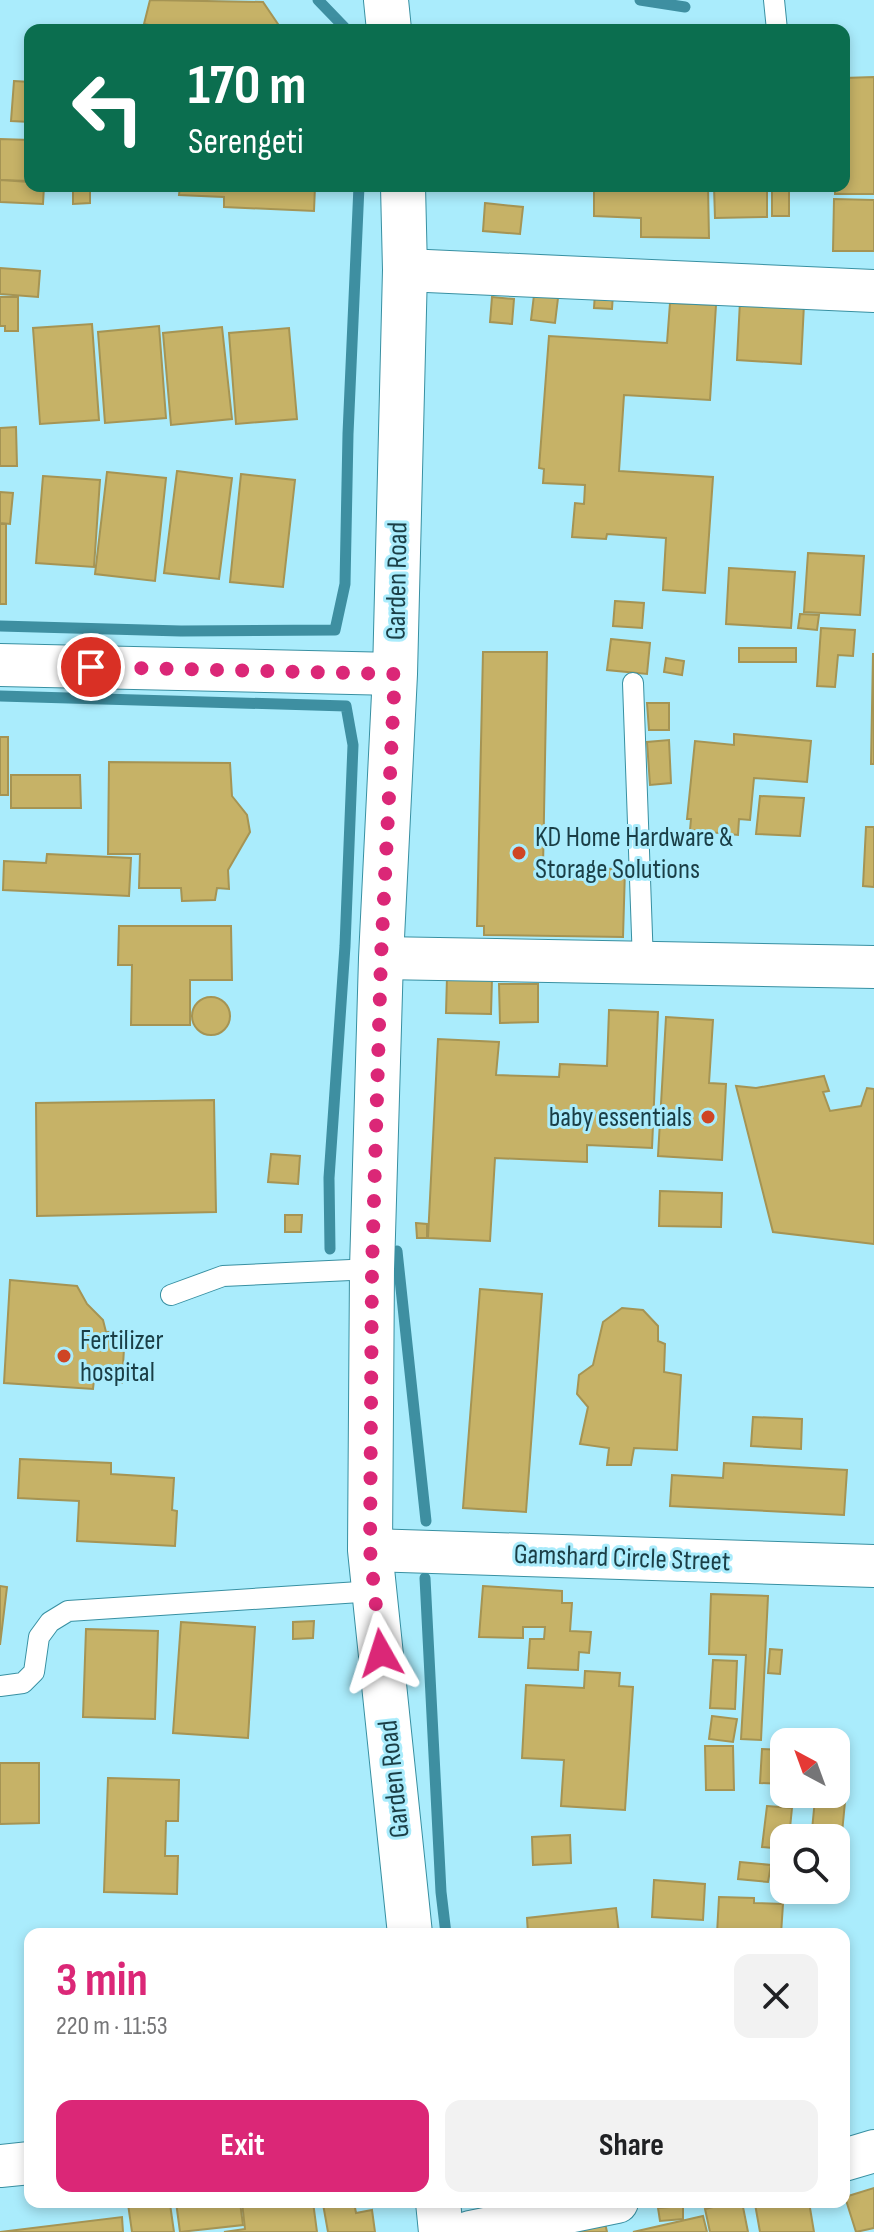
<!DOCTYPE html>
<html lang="en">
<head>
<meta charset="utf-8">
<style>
	body { margin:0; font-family:"Sofia Sans Condensed",sans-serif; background:#f2f2f2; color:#202124; height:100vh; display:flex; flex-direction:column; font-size:30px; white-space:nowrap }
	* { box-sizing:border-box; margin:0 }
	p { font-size:26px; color:#757577 }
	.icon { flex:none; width:44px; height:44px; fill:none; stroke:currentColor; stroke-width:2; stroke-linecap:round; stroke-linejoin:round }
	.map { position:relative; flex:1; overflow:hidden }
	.details { position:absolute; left:24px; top:1928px; width:826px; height:280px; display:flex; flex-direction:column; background:#fff; border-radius:16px; box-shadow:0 4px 12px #0003 }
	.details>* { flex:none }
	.top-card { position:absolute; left:24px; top:24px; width:826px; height:168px; border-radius:16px; box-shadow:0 4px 12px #0003; background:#0b6e4f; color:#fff; overflow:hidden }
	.needle { width:52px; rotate:319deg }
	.tools { position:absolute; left:770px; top:1728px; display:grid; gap:16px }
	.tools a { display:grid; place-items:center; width:80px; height:80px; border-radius:16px; background:#fff; box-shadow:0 4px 12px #0003; font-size:40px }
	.pin { position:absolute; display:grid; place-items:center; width:68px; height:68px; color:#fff; margin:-34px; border:4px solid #fff; border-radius:50%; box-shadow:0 2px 8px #0007 }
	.me { position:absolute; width:88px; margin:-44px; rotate:354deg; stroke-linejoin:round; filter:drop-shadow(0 0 6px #0008) }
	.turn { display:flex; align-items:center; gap:28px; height:168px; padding:0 32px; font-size:36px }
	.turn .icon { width:104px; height:104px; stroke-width:2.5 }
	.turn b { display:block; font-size:56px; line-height:68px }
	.round { display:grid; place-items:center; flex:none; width:84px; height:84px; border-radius:16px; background:#f2f2f2 }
	.headline { display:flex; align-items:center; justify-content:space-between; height:136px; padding:0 32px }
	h1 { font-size:48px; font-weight:700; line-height:60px; color:#db2777 }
	.action { display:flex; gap:16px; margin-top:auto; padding:16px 32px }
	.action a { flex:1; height:92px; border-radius:16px; background:#db2777; color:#fff; font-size:32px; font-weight:700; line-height:92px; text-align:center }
	.action a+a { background:#f2f2f2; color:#202124 }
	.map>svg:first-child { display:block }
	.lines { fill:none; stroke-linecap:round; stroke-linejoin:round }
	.stream { stroke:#3e8fa1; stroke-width:11 }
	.building { fill:#c6b267; stroke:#a59454; stroke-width:2 }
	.service-casing { stroke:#3890a2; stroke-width:22 }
	.minor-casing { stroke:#3890a2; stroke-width:44 }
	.tertiary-casing { stroke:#3890a2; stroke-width:46 }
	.service { stroke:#fff; stroke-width:20 }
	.minor { stroke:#fff; stroke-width:42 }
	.tertiary { stroke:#fff; stroke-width:44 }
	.route { stroke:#db2777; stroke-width:14; stroke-dasharray:0 25.2 }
	.poi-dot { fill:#cf4524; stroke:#aaecfc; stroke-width:3 }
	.labels { text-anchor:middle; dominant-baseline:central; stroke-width:6; stroke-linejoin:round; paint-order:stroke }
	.street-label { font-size:28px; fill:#1a3e46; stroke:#aaecfc }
	.poi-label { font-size:28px; fill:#1a3e46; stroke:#aaecfc; text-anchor:start }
</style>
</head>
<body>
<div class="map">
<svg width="874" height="2232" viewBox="0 0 874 2232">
	<rect width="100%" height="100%" fill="#aaecfc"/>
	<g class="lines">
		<g class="stream">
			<path d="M318,0L347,30"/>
			<path d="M640,0L685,7"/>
			<path d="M0,626L181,631L335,630L345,584L348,434L359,186"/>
			<path d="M0,696L346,706L353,745L345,946L329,1178L330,1249"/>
			<path d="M397,1251L426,1521"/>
			<path d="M425,1578L441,1892L446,1934"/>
		</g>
	</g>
	<g class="building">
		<path d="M150,0L263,2L282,30H172L144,24Z"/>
		<path d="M874,77V194H835V186H844V78Z"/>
		<path d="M14,81L30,82V122L11,121Z"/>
		<path d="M0,139L30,140V181L0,180Z"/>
		<path d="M0,180L30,182V186H44L43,204L0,202Z"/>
		<path d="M73,186H90V203L73,204Z"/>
		<path d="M180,186H315L314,211L224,207V197L179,195Z"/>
		<path d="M594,186H708L709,238L641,237V218L594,216Z"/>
		<path d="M714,186H767V217L715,218Z"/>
		<rect x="772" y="186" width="17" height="30"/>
		<path d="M834,199L874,200V251H833Z"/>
		<path d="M485,203L523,207L520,234L483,231Z"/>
		<path d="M0,268L40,271L38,297L0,294Z"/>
		<path d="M595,293L613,294L612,309L594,308Z"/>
		<path d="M534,295L558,298L555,323L531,320Z"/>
		<path d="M0,297H18V331H5V326H0Z"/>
		<path d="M492,297L514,299L512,324L490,322Z"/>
		<path d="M740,301L804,304L801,364L737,360Z"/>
		<path d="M670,303L716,305L710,400L624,395L619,471L713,477L705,593L663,590L666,538L607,534L606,539L572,537L575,503L584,504L585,485L543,483L544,469L539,468L549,336L667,343Z"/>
		<path d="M92,324L99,420L40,424L33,328Z"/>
		<path d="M159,326L166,418L105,423L98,332Z"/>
		<path d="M222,327L232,419L171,425L163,333Z"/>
		<path d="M289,328L297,419L236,424L229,333Z"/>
		<path d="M16,427L17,466H0V428Z"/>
		<path d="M177,471L232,478L219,579L164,573Z"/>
		<path d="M107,472L166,478L155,581L95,574Z"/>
		<path d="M241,474L295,480L283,587L230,582Z"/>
		<path d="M43,476L100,480L94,567L36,563Z"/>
		<path d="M0,492L13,493L10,524L0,523Z"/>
		<rect x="0" y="524" width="6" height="80"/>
		<path d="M808,553L864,556L860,615L804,612Z"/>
		<path d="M729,568L795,572L791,628L726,624Z"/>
		<path d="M615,601L644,603L642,628L613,626Z"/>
		<path d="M800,614L819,615L817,630L798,628Z"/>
		<path d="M821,628L855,630L853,656L838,655L835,687L817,686Z"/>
		<path d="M611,639L650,643L647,674L607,670Z"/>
		<rect x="739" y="648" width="57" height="14"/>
		<path d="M483,652H547L543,868L625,869L623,937L484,935V926H477Z"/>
		<path d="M873,654H874V764H871Z"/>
		<path d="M666,658L684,661L682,675L664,672Z"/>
		<path d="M647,703H669V730H649Z"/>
		<path d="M734,734L811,741L807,782L754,778L750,820L739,819L738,835L690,830L691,819H687L695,741L734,745Z"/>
		<rect x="0" y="737" width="8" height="58"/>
		<path d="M669,740L671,783L650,785L647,742Z"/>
		<path d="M109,762L230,763L232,796L247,815L250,832L228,870L229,889L217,888L215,900L182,901L181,888H139L140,854H108Z"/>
		<path d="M11,775H80L81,808H11Z"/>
		<path d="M760,796L804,798L800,836L756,834Z"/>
		<path d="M866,827H874V887L863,886Z"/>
		<path d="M47,854L131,858L129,896L3,890L4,861L46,863Z"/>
		<path d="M119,926H231L232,980H190V1025H131L132,965H118Z"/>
		<path d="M447,977L492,978L491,1014L446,1013Z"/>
		<path d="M499,984H538V1022L500,1023Z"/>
		<circle cx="211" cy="1016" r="19"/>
		<path d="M609,1010L658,1012L652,1148L587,1145V1162L495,1158L490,1241L428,1238L438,1039L499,1042L496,1075L559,1077L560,1064L607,1066Z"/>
		<path d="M666,1017L713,1020L709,1083L726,1084L722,1160L658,1156Z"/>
		<path d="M824,1076L829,1091L823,1092L830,1111L861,1106L867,1088L874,1089V1244L773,1232L736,1086L756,1088Z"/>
		<path d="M214,1100L216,1212L37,1216L36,1103Z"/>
		<path d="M271,1154L300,1156L298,1184L268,1182Z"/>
		<path d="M660,1191L722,1193L721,1227L659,1226Z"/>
		<path d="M285,1215H302L301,1232H285Z"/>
		<path d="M416,1223L427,1224V1238H417Z"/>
		<path d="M10,1280L77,1286L87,1304L103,1320L106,1332L125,1331L122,1383L94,1380L93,1389L4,1383Z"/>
		<path d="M480,1289L542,1294L526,1512L463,1508Z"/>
		<path d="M622,1308L643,1310L658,1326V1341L665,1344L664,1372L681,1375L677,1450L634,1448L631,1465H607L609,1448L580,1444L588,1407L577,1394L579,1375L593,1365L603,1322Z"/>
		<path d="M753,1417L802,1419L801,1449L751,1446Z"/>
		<path d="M20,1459L111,1463V1474L174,1478L172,1510L177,1511L175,1546L77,1541L79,1501L18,1498Z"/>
		<path d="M724,1463L847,1470L844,1515L670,1506L672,1475L723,1478Z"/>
		<path d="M0,1586L7,1587L0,1645Z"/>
		<path d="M483,1586L562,1591V1603H572L570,1631L591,1632L589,1653L579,1652L578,1670L528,1668L530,1639H544L545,1627H523V1638L479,1637Z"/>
		<path d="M711,1594L768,1596L761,1740L741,1739L746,1655L709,1654Z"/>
		<path d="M314,1621L313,1638L293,1639V1622Z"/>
		<path d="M181,1622L255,1627L248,1738L173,1733Z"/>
		<path d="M86,1629L158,1631L155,1719L83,1717Z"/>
		<path d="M770,1649L782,1650L780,1674L768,1673Z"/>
		<path d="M713,1660L737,1661L735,1709L710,1708Z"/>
		<path d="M585,1671L620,1673L619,1686L633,1687L625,1810L561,1806L564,1760L522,1758L526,1685L584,1688Z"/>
		<path d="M712,1716L737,1719L733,1742L709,1739Z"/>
		<path d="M705,1746H733L734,1790H706Z"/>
		<path d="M762,1749L784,1750V1784L760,1783Z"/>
		<path d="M0,1763H39V1823L0,1824Z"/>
		<path d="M108,1778L179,1780L178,1821H166L165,1856H178L177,1894L104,1892Z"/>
		<path d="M815,1799L845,1802L842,1833L812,1830Z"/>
		<path d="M767,1806L792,1808L789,1838H784V1849L762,1847Z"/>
		<path d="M570,1835L571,1863L533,1865L532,1837Z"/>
		<path d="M740,1862L771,1865L768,1882L738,1879Z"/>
		<path d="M654,1880L705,1884L703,1920L652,1917Z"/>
		<path d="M719,1897L754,1898V1903L783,1904L781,1934H717Z"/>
		<path d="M616,1908L619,1934H528L527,1918Z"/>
		<path d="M874,2188V2228L856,2232L845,2197Z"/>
		<path d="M156,2202L157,2206L170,2204L174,2232H132L128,2204Z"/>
		<path d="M176,2202H240L243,2225L180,2232Z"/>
		<path d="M242,2202H313L317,2232H224L245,2229Z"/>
		<path d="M335,2202H354L356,2213L372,2210L375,2232H328L323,2204Z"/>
		<path d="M733,2202H742L748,2232H710L705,2209Z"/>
		<path d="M766,2202H809L814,2232H760L755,2204Z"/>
		<path d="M683,2206V2219L660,2221L658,2208Z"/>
		<path d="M703,2216L707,2232H633Z"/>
		<path d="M122,2217L123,2232H0Z"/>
		<path d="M605,2223L607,2232H556Z"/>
	</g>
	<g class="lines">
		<g class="service-casing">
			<g id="service">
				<path d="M774,0L777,30"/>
				<path d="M633,683L643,963"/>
				<path d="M171,1295L223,1276L372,1269"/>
				<path d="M0,1686L23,1683L34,1672L39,1637L50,1622L68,1611L375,1591"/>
			</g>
		</g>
		<g class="minor-casing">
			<g id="minor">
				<path d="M405,270L874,291"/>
				<path d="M0,665L395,674"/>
				<path d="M381,958L874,967"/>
				<path d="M370,1550L874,1566"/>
				<path d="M844,2160L874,2151"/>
				<path d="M0,2166L30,2163"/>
				<path d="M470,2232L617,2202"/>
			</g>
		</g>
		<g class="tertiary-casing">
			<g id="tertiary">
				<path d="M386,0L389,30"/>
				<path d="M403,186L405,270L395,674L381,958L372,1269L370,1550L410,1934"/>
				<path d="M438,2202L441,2232"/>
			</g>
		</g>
		<use href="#service" class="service"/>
		<use href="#minor" class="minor"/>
		<use href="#tertiary" class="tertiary"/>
	</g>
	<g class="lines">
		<path class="route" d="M91,667L395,674L381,958L372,1269L370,1550L381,1653"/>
	</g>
	<g class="poi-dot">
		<circle cx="519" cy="853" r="8"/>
		<circle cx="708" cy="1117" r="8"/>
		<circle cx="64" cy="1356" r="8"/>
	</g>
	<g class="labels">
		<g class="street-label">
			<text transform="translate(397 581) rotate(-89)">Garden Road</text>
			<text transform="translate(622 1558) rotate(2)">Gamshard Circle Street</text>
			<text transform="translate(394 1779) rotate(-96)">Garden Road</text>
		</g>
		<g class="poi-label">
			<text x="535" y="837">KD Home Hardware &amp;<tspan x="535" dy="32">Storage Solutions</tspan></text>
			<text x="692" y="1117" text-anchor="end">baby essentials</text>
			<text x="80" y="1340">Fertilizer<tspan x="80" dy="32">hospital</tspan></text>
		</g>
	</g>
</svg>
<div class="tools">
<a><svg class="needle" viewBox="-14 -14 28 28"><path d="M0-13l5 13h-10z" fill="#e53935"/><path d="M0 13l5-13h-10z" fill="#757577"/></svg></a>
<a><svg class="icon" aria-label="search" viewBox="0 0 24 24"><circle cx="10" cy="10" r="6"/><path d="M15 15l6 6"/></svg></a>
</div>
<div class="pin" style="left:91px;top:667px;background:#d93025"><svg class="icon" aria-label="arrive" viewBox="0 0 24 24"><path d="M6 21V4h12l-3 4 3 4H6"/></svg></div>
<svg class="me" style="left:381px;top:1653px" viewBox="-20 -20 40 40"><path d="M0-17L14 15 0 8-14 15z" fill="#db2777" stroke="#fff" stroke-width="4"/></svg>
<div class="top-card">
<div class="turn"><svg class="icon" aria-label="left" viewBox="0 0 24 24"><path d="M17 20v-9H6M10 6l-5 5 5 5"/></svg><div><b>170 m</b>Serengeti</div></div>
</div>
<section class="details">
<div class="headline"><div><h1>3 min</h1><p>220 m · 11:53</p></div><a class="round"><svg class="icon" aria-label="close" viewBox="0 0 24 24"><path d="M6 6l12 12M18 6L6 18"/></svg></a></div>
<div class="action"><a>Exit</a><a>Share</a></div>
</section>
</div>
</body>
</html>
